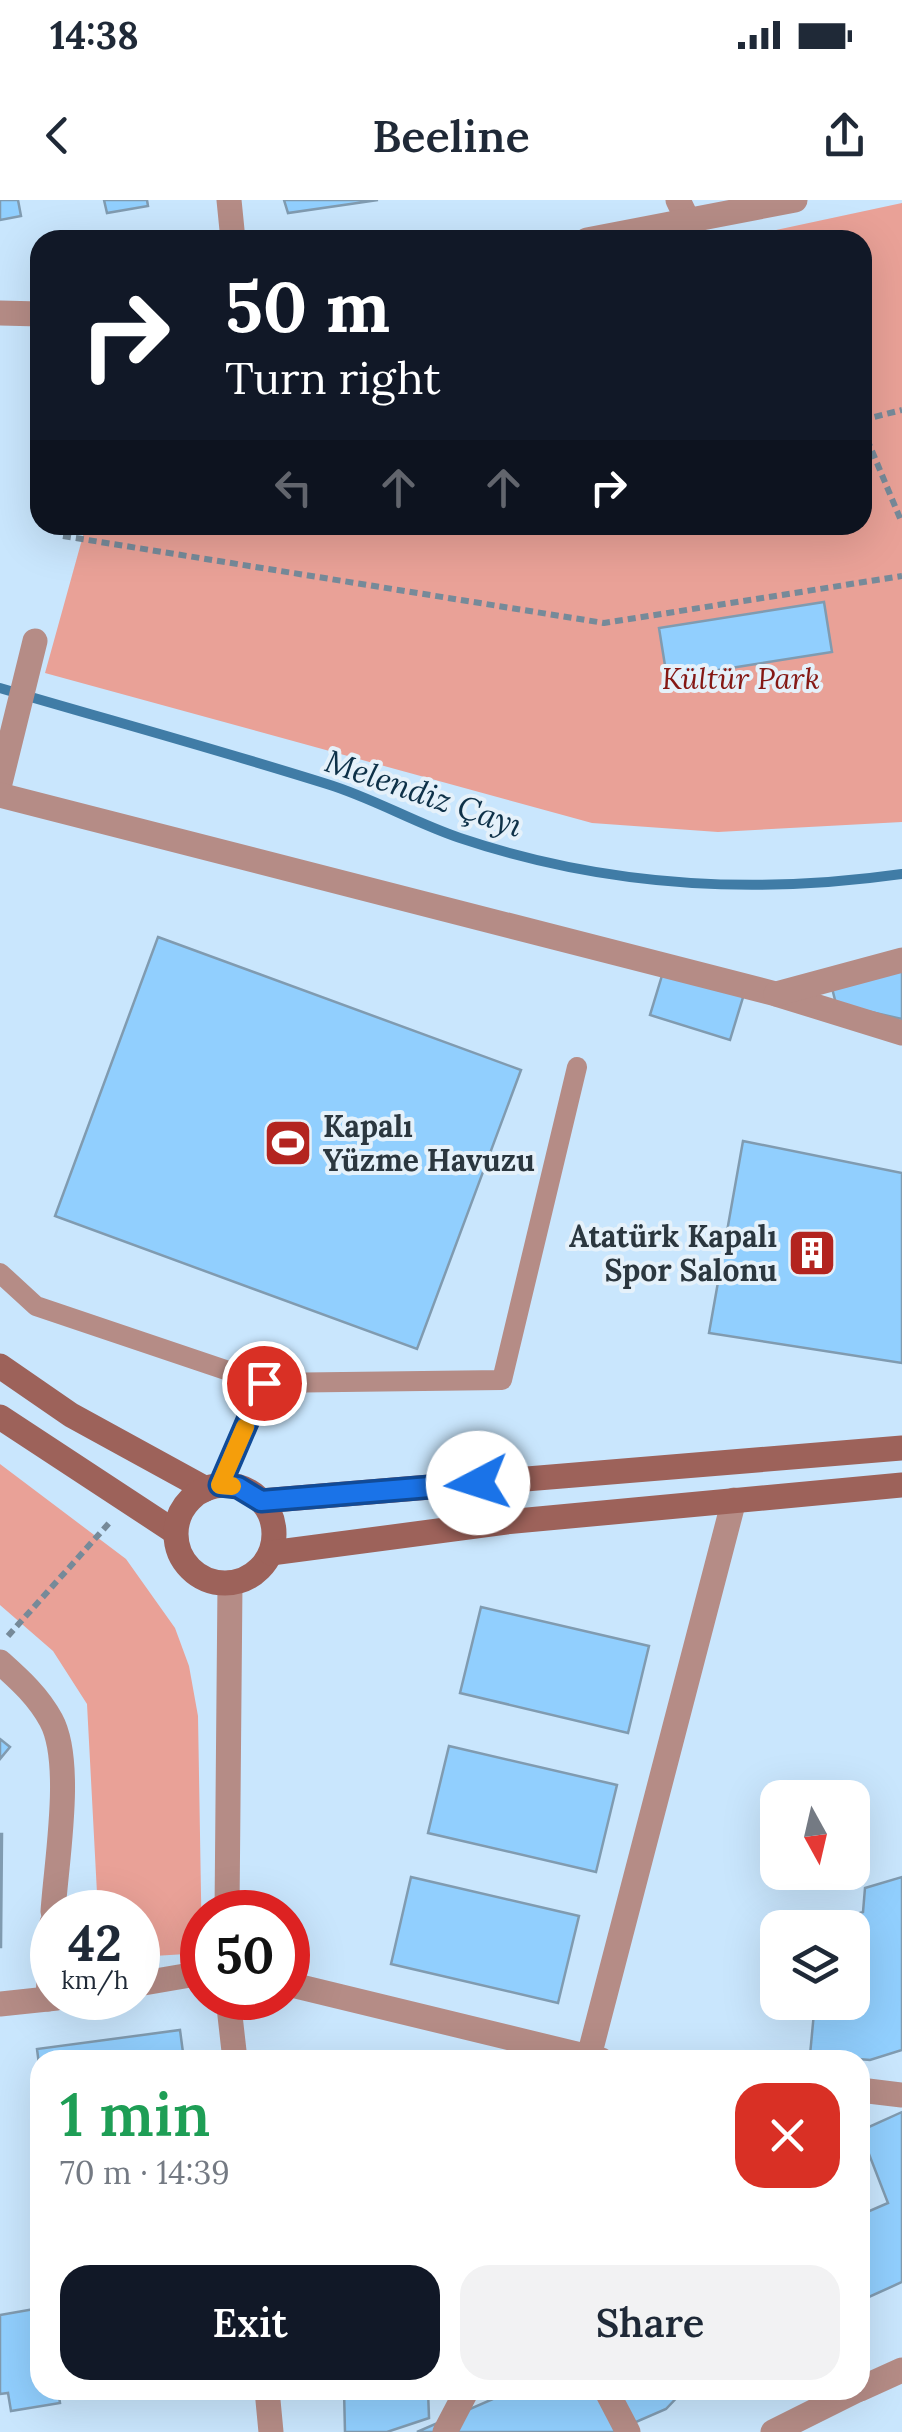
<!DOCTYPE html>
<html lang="en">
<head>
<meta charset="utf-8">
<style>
	body { margin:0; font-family:Lora,serif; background:#f2f2f3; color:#1f2937; height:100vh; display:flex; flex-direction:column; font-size:38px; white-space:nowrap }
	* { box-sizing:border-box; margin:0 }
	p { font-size:32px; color:#747a83 }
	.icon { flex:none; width:55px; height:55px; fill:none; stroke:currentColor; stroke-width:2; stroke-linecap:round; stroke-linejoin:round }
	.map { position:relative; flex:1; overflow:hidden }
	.details { position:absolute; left:30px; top:1850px; width:840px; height:350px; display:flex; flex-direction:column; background:#fff; border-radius:30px; box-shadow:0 10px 40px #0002 }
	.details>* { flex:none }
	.guide { position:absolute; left:30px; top:30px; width:842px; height:305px; border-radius:30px; box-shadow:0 10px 40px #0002; background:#111827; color:#fff; overflow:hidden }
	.needle { width:65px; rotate:172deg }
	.tools { position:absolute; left:760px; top:1580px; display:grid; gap:20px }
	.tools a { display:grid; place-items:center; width:110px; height:110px; border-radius:20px; background:#fff; box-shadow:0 10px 40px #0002; font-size:50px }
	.speed { position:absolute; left:30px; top:1690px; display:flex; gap:20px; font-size:50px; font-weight:700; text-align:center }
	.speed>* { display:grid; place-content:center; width:130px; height:130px; border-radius:50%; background:#fff; box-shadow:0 10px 40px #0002; line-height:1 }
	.speed small { font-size:25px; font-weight:400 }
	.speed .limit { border:15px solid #d22; background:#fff; color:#111 }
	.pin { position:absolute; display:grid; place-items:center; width:85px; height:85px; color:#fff; margin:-42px; border:5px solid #fff; border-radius:50%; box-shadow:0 2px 10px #0007 }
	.me { position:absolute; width:110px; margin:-55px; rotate:265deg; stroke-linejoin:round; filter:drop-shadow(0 0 8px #0008) }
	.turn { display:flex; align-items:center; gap:35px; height:210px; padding:0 30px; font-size:45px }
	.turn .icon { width:130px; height:130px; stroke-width:2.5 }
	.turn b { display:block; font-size:70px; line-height:85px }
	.lanes { display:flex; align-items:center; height:95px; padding:0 30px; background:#0003; justify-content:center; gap:50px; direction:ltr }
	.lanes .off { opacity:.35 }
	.round { display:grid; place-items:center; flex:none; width:105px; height:105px; border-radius:30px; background:#f2f2f3 }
	.overview { display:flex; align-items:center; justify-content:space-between; height:170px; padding:0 30px }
	h1 { font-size:60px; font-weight:600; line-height:75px; color:#1e9e55 }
	.action { display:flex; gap:20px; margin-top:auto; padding:20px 30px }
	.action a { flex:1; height:115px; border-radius:30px; background:#111827; color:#fff; font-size:40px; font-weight:600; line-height:115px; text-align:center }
	.action a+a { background:#f2f2f3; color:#1f2937 }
	.status { display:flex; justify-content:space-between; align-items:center; height:70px; padding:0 50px; background:#fff; direction:ltr }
	.status svg { height:28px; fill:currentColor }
	header { display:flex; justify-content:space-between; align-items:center; height:130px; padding:0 30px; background:#fff; font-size:45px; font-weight:600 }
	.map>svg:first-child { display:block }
	.green { fill:#e9a197 }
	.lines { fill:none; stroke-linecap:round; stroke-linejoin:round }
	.stream { stroke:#407ca6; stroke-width:10 }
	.building { fill:#91cffe; stroke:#809bb0; stroke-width:2.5 }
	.path { stroke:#768a99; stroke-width:6; stroke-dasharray:8 5; stroke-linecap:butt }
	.service { stroke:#b58c86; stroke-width:20 }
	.pedestrian { stroke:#b58c86; stroke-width:25 }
	.minor { stroke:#b58c86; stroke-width:25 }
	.tertiary { stroke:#b58c86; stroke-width:25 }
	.secondary { stroke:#9d625a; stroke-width:25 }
	.route-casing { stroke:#114b97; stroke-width:25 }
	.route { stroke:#1a73e8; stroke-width:18 }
	.slow { stroke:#f59e0b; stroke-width:18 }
	.labels { text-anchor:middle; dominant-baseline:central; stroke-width:8; stroke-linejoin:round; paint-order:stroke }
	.park-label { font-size:30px; font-style:italic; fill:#851814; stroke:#e5f1fa }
	.poi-label { font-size:30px; font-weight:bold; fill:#2b373f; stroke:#e5f1fa; text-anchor:start }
	.water-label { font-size:32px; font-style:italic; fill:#0e3148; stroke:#e5f1fa }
</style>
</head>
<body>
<div class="status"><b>14:38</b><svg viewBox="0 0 49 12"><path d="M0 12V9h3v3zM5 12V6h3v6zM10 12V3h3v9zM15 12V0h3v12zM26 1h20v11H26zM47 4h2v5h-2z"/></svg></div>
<header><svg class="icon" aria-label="back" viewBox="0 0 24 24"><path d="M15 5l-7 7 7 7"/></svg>Beeline<svg class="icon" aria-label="share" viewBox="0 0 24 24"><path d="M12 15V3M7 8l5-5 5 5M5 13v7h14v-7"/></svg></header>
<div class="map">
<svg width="902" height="2232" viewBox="0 0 902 2232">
	<rect width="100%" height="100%" fill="#c9e6fd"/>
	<g class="green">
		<path d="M902,3V622L718,632L592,623L45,473L86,325H862V40H729Z"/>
		<path d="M0,1264L126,1359L175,1428L189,1466L198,1516L202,1753L138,1757V1712H98L87,1504L53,1451L0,1405Z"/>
	</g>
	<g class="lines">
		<path class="stream" d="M0,488C109,520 219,550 327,584C373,598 415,623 460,638C603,686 754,695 902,674"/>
	</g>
	<g class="building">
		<path d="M0,0H18L21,16L0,20Z"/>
		<path d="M104,0H147L148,6L107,13Z"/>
		<path d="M284,0H378L288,13Z"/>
		<path d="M824,402L832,452L667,478L659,428Z"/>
		<path d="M158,737L521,870L417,1149L55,1016Z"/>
		<path d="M664,769L744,794L730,840L650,815Z"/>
		<path d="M902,770V819L836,804L832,788Z"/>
		<path d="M743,941L902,973V1163L709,1133Z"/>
		<path d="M481,1407L649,1446L628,1533L460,1493Z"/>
		<path d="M0,1539L10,1547L0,1559Z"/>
		<path d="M449,1546L617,1585L596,1672L428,1633Z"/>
		<path d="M0,1634H2L1,1747H0Z"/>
		<path d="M411,1677L579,1716L558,1803L391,1764Z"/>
		<path d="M902,1677V1850L870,1860L810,1855L815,1802H852V1728L822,1725L863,1712L865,1688Z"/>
		<path d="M180,1830L184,1860H40V1872L37,1849Z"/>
		<path d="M902,1912V2082L860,2101V2015L888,2003L860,1931Z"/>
		<path d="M40,2108V2190H58L60,2203L11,2211L8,2193L0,2194V2115Z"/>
		<path d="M83,2190H125L84,2197Z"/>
		<path d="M344,2190H428L429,2218L387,2232H345Z"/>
		<path d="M514,2190H684L666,2209L613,2232H417Z"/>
	</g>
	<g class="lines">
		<g class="path">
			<path d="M862,220L902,210"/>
			<path d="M862,227L902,323"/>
			<path d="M63,336L604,423L902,376"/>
			<path d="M8,1436L110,1322"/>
		</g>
		<g class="service">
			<path d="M0,1073L36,1106L264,1183L502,1180L577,867"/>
			<path d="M221,1285L264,1183"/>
		</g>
		<g class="pedestrian">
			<path d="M0,583L35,441"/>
			<path d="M0,595L776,794L902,833"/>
			<path d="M776,794L902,760"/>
		</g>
		<g class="minor">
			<path d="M229,0L233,40"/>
			<path d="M678,0L689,23"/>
			<path d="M0,1462C20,1480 38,1496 51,1520C74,1562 56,1663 53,1712"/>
			<path d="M227,1712L230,1383"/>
			<path d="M138,1784L202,1773"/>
			<path d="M288,1784L601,1860"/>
			<path d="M228,1798L235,1860"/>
			<path d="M48,1799L52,1723"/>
			<path d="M0,1804L57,1798"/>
			<path d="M588,1860L734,1300"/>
			<path d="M860,1890L902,1895"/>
			<path d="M860,2189L902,2170"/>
			<path d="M267,2190L271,2232"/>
			<path d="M606,2190L628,2232"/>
			<path d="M445,2232L467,2190"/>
			<path d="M773,2232L857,2190"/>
		</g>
		<g class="tertiary">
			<path d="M587,40L795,0"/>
			<path d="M0,113L40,114"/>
		</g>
		<g class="secondary">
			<path d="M0,1166L71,1215L206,1289"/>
			<path d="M0,1217L175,1332"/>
			<circle cx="225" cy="1334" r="49"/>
			<path d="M261,1301L902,1248"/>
			<path d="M271,1353L506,1322L902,1285"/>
		</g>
	</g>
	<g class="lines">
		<g class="route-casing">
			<path id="route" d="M264,1183L220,1285L238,1287L261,1301L478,1283"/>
		</g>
		<use href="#route" class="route"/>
		<path class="slow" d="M232,1286L220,1285L245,1227"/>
	</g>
	<defs>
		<g id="stadium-square" transform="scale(2.5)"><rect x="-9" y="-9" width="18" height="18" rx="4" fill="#b3241f" stroke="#e5f1fa"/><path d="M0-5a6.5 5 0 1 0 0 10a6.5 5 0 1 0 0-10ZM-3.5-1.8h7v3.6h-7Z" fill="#fff"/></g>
		<g id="building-square" transform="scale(2.5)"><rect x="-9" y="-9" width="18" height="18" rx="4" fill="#b3241f" stroke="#e5f1fa"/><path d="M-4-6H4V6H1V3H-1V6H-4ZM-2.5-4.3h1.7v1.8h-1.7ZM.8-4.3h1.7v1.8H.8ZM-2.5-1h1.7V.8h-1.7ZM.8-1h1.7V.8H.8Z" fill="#fff"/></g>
	</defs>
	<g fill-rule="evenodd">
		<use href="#stadium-square" x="288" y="943"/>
		<use href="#building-square" x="812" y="1053"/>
	</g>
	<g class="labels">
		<g class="park-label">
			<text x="741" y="478">Kültür Park</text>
		</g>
		<g class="poi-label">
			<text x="323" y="926">Kapalı<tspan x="323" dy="34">Yüzme Havuzu</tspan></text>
			<text x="777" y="1036" text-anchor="end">Atatürk Kapalı<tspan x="777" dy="34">Spor Salonu</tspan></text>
		</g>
		<g class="water-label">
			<text transform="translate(424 593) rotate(19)">Melendiz Çayı</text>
		</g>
	</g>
</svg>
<div class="tools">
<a><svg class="needle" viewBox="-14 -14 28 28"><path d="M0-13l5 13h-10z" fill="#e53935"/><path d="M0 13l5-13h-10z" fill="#747a83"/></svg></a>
<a><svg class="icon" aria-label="layers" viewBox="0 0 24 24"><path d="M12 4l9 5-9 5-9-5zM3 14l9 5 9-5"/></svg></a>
</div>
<div class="speed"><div>42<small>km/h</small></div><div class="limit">50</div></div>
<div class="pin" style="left:264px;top:1183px;background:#d93025"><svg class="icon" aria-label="arrive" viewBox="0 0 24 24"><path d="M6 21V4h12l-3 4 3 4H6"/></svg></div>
<svg class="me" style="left:478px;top:1283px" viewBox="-20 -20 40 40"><circle r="19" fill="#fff"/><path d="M0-13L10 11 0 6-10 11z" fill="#1a73e8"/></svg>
<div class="guide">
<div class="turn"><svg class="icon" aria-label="right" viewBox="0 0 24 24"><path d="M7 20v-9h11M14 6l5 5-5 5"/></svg><div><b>50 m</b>Turn right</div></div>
<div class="lanes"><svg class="icon off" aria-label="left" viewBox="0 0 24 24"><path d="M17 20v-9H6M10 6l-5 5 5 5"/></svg><svg class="icon off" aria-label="ahead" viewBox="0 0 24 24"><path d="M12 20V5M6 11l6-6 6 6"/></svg><svg class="icon off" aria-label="ahead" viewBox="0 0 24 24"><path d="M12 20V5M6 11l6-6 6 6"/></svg><svg class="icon" aria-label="right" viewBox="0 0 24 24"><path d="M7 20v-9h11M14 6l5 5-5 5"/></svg></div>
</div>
<section class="details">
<div class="overview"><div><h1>1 min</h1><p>70 m · 14:39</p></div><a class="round" style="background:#d93025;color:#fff"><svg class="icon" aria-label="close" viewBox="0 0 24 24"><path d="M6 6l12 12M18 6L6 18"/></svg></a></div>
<div class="action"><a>Exit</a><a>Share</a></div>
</section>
</div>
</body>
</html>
